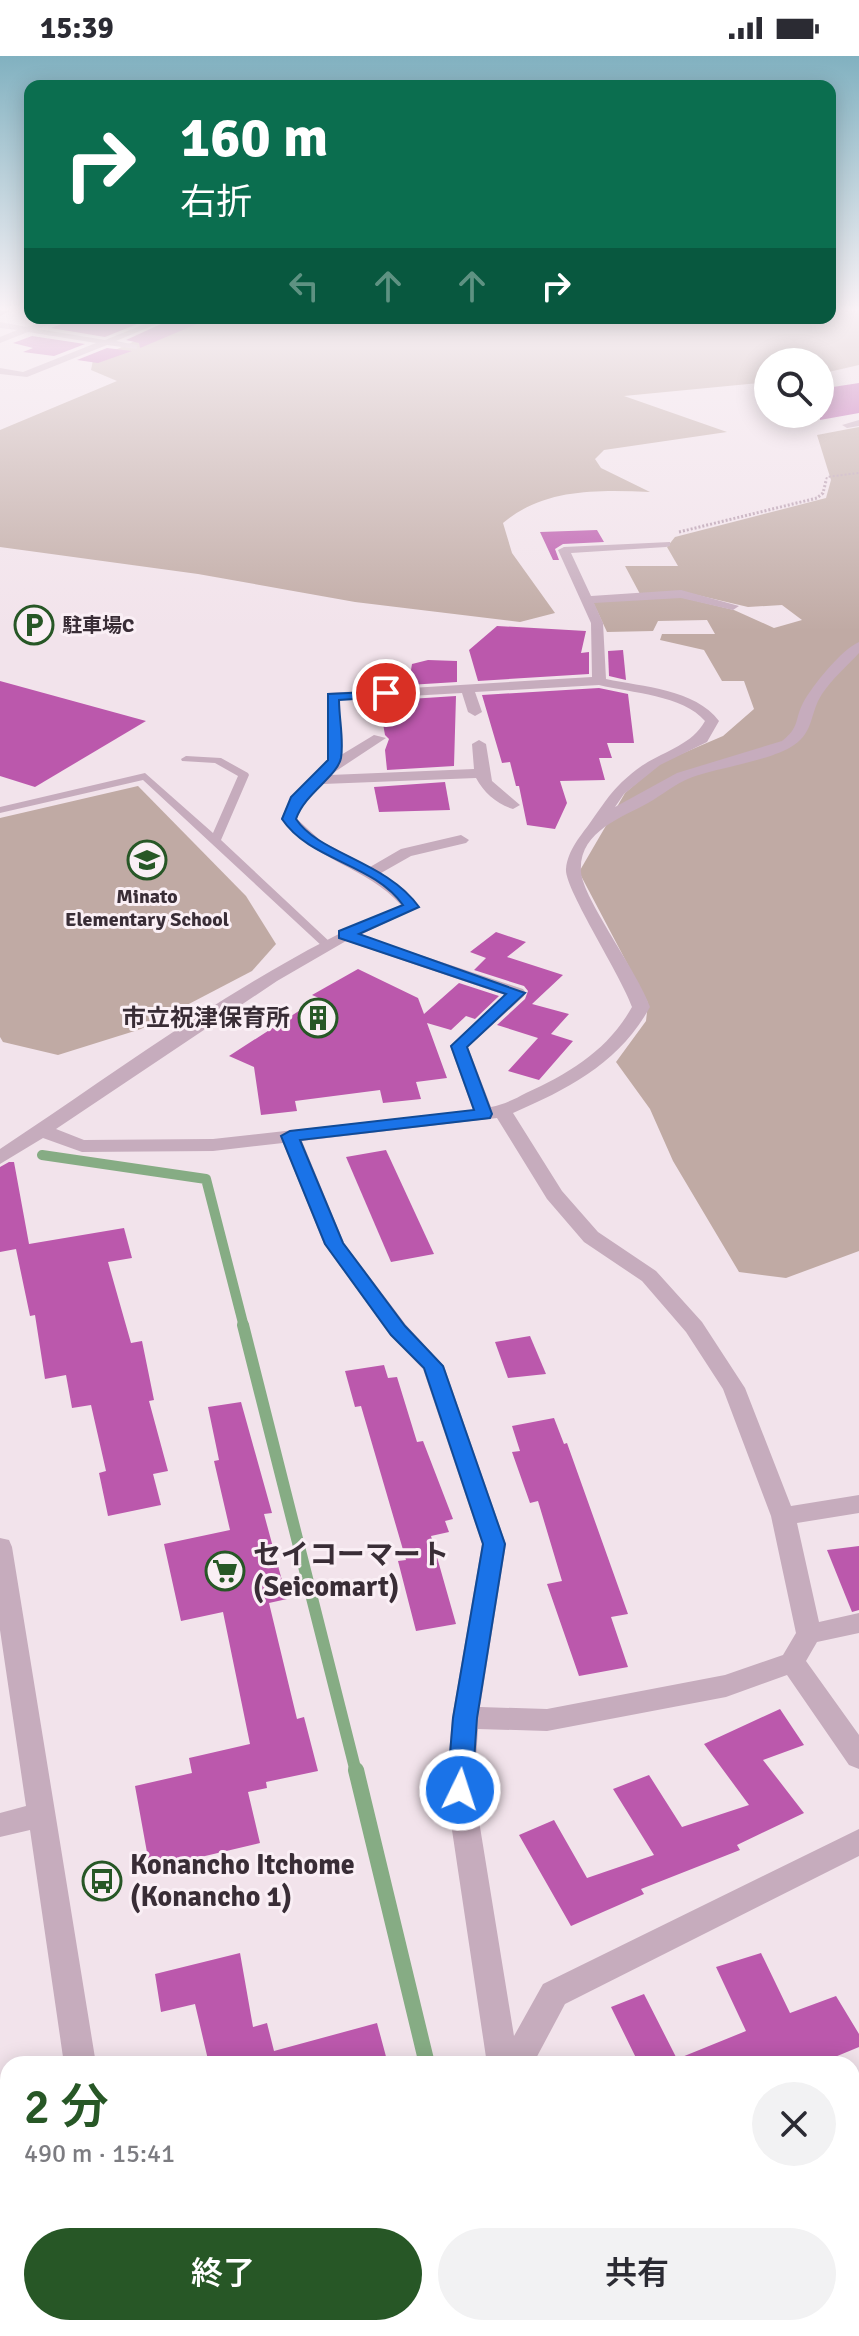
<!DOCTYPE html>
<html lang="ja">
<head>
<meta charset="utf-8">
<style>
	body { margin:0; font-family:Signika,"Noto Sans JP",sans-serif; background:#f2f2f3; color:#2b2b33; height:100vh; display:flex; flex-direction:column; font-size:30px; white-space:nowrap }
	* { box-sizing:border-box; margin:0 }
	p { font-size:26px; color:#7c7c81 }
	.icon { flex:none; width:44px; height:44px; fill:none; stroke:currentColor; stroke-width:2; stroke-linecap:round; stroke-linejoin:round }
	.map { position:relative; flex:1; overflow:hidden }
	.panel { position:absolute; left:0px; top:2000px; width:860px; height:280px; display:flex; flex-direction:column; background:#fff; border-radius:24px 24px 0 0; box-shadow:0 4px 20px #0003 }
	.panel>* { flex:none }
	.banner { position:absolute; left:24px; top:24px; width:812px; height:244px; border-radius:16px; box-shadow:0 4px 20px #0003; background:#0b6e4f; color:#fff; overflow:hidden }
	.fabs { position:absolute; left:754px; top:292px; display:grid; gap:16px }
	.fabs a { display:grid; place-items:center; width:80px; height:80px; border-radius:50%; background:#fff; box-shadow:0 4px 20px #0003; font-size:40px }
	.pin { position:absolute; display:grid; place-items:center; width:68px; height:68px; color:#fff; margin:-34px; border:4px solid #fff; border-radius:50%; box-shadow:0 2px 8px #0007 }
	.me { position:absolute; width:88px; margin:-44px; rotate:4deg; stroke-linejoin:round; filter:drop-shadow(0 0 6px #0008) }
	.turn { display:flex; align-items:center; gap:28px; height:168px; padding:0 24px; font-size:36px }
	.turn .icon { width:104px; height:104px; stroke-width:2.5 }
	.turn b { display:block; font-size:56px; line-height:68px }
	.lanes { display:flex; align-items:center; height:76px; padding:0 24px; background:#0003; justify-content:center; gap:40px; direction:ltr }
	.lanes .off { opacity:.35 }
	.round { display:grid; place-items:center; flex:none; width:84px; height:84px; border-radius:42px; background:#f2f2f3 }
	.head { display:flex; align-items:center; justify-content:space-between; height:136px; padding:0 24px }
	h1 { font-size:48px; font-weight:600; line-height:60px; color:#275726 }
	.button { display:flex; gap:16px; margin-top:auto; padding:16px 24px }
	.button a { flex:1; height:92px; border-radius:48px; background:#275726; color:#fff; font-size:32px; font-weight:600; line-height:92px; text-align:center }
	.button a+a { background:#f2f2f3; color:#2b2b33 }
	.status { display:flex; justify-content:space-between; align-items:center; height:56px; padding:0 40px; background:#fff; direction:ltr }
	.status svg { height:22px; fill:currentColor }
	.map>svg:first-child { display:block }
	.green { fill:#c0aaa4 }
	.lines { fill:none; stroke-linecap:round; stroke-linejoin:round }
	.stream-far2 { stroke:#86ac84; stroke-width:10 }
	.stream-far1 { stroke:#86ac84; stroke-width:12 }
	.stream { stroke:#86ac84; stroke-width:16 }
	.building { fill:#bb58ac }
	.path-far1 { stroke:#b59aac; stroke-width:2; stroke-dasharray:2 2; stroke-linecap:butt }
	.path { stroke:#b59aac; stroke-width:3; stroke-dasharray:2 2; stroke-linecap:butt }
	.service { fill:#c6acbd; fill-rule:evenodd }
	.minor { fill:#c6acbd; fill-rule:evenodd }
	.secondary { fill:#9d8195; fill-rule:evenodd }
	.route { fill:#1a73e8; stroke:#114b97; stroke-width:2 }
	.labels { text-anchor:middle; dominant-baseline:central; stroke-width:6; stroke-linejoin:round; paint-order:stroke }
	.far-poi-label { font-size:20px; font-weight:bold; fill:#392d36; stroke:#faeff5; text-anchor:start }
	.poi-label { font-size:24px; font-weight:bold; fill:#392d36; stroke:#faeff5; text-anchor:end }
	.near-poi-label { font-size:28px; font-weight:bold; fill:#392d36; stroke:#faeff5; text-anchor:start }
</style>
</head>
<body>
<div class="status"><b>15:39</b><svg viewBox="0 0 49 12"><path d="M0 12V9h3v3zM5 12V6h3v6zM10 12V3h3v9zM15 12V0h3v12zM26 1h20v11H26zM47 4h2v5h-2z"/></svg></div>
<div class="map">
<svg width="859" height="2280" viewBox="0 0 859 2280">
	<rect width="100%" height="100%" fill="#f2e3eb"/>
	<g class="green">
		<path d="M830,255H859V309L820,318V306H768V326L624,340L727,376L604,394L595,403L601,412L650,436C599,434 544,432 503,467L512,497L555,557L520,566L355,546L198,518L0,491V374L117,325L91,314L93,304L186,262H830Z"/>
		<path d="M859,371V1195L786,1222L739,1216L673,1105L650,1053L616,1006L646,965L648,947L579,816L625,737L660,707L723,680L754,653L744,625H722L704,594L660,584L662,578H715L707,564L658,565L653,575L607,576L593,546L676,540L734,554L774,572L802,564L782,549L748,551L684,536L640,538L625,510H678L667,491L675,481L826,442L831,424L817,379Z"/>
		<path d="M138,730L246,840L276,888L252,915L141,973L58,999L3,986L0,981V762Z"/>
	</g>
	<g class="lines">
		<path class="stream-far2" d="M42,1099L206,1123L244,1271"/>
		<path class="stream-far1" d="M243,1269L356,1716"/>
		<g class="stream">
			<path d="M356,1714L427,2008"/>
			<path d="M540,2272L544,2280"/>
		</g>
	</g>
	<g class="building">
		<path d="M77,262H152L105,281L51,272Z"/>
		<path d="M174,262L209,263L140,292L139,287L126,284Z"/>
		<path d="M32,280L85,288L54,300L23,296L33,292L13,287Z"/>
		<path d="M107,292L132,295L98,307L77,304Z"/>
		<path d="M859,327V357L820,364V333Z"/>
		<path d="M597,474L604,486L563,488L555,493L559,504H553L540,476Z"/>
		<path d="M497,570L586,575L581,597L589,596V618L478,625L469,594Z"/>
		<path d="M623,594L626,624L609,620L608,595Z"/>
		<path d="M428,604L457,605V626L376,631L374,615L411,614L412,608Z"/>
		<path d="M0,625L146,665L35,731L0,720Z"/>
		<path d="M599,632L628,638L634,687H607L612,702H599L605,724L560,725L567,747L555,773L527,769L519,730H516L510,706L502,707L482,639Z"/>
		<path d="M456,640L454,710L387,714L385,694L389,683L385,679L379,645Z"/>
		<path d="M445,726L450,754L379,756L374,731Z"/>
		<path d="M496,876L526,886L507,901L563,919L532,948L569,958L551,978L573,985L539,1024L508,1015L538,982L497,969L525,943L528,935L524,930L474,914L486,902L470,896Z"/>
		<path d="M358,913L418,942L424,958L459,927L499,940L475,963L466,960L451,974L427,967L447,1022L416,1026L421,1043L383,1047L380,1034L295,1045L297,1055L261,1059L254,1011L229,1000L319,942L312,939Z"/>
		<path d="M386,1094L434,1198L391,1206L346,1101Z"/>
		<path d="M9,1106H14L29,1188L124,1172L132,1202L108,1206L131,1287L142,1285L154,1344L149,1345L168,1415L153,1418L161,1449L108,1460L99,1417L106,1415L91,1349L72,1352L66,1319L45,1323L35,1259L30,1260L16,1193L0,1196V1111Z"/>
		<path d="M530,1280L546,1318L508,1322L495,1286Z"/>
		<path d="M384,1309L388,1322L397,1321L417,1386L423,1385L453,1463L445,1465L449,1476L431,1480L456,1568L416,1575L398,1505L406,1504L361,1350L355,1351L345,1315Z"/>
		<path d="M241,1346L272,1457L264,1458L287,1543L269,1547L297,1663L304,1661L318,1715L266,1726L267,1732L248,1736L260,1787L150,1813L135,1730L192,1717L189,1702L250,1688L223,1556L181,1565L164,1488L230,1474L214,1405L219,1404L208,1351Z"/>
		<path d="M554,1362L564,1388L567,1387L628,1558L611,1561L628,1611L579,1620L547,1528L562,1525L538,1445L530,1447L512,1396L520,1395L512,1370Z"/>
		<path d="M859,1490V1554L852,1556L827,1494Z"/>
		<path d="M780,1653L804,1689L763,1704L804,1757L737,1789L740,1794L641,1833L644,1838L571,1870L519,1779L554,1764L587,1822L654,1799L613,1733L649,1719L682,1771L749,1749L704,1688Z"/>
		<path d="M240,1897L253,1971L267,1967L274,1995L377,1967L388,2008H209L195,1948L161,1956L155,1918Z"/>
		<path d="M761,1897L790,1957L836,1940L859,1978V1991L818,2008H639L611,1951L644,1938L677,2003L746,1975L716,1911Z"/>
	</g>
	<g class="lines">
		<path class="path-far1" d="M825,427L827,421L859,417"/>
		<path class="path" d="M679,476L817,442L823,437L826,425"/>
		<path class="service" d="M186,700L221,702L248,717L249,719L221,784L331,887V891H323L143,724L0,757V751L145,717L213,777L238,720L215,707L182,705L181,703Z"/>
		<g class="minor">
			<path d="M50,262H62L38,273L105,284L160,262H171L116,285L137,289V293L107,289L27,321L0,318V312L23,316L96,287L28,276L0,287V281L17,274L0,272V266L27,271Z"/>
			<path d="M859,364V370L847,372L842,369Z"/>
			<path d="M670,486V490L666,491L571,497L591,540L681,534L739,550L733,554L681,542L594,547L603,567L606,623C643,631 695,633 719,665L707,686L660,709L624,738L615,751L677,717L782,685C800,671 794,665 803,647C812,630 842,593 859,586V597C847,610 832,623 822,638C810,656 814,676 794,689C771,705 719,711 690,722C675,728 662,739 648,747C621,762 578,776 581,816C583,843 638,916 650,951C619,1007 570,1032 513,1057L562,1135L598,1176L656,1215L702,1266L745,1332L791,1450L859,1439V1457L797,1467L819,1566L859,1557V1577L817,1586L806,1605L859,1679V1713L849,1709L787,1619L726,1641L547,1675L478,1673L474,1734L514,1980L543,1928L859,1773V1800L565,1948L533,2008H487L446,1734L452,1662L482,1488L423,1313L390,1279L324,1188L283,1087L213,1095L82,1096L43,1082L0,1108V1093C130,1007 257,910 401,849C367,811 313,804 281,763L291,741L314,721L327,704L328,637L592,621L591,567L558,494L564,491ZM599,629C631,637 683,639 705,665C691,691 659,696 636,714C613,732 608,742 592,764C581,780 568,793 566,813C564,832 622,921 632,951C608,994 570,1017 526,1037C515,1043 503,1049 491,1051L468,991L523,941L526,937L523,933L360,879L419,851L404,833L381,817L411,800L466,787L469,784L461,779L401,793L370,811L321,785L297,763L303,746L323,728L476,722C484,737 497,748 513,753L520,749L492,725L486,688L479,684L472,688L474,713L330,719L386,682L374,679L341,699L340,644L462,637L468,656L475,660L482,656L475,636ZM346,885L505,939L450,990L473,1054L213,1083L84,1084L56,1073L277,925ZM497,1062L547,1143L584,1186L642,1225L686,1276L723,1333L771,1460L796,1577L783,1599L725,1619L547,1653L480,1651L506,1488L444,1310L406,1269L344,1187L302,1085Z"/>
			<path d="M0,1482L9,1484L12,1491L96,2008H64L30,1774L0,1781V1757L26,1750L0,1574Z"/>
			<path d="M103,2272H137L140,2280H104Z"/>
		</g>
		<path class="secondary" d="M0,255H10L0,260Z"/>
	</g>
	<linearGradient id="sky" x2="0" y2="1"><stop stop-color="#81b1c0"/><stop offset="0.44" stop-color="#f9f2f6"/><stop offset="1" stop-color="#f9f2f6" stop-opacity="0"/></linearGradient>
	<rect width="859" height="575" fill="url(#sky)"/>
	<path class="route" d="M391,635L392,637L386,641L339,644C339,662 344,684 341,702C337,721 305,737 296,763C319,798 386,805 419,851L359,878L525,937L467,991L492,1058L490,1062L300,1084L343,1187L405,1270L443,1310L505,1488L477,1662L472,1734L469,1742L460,1745L451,1742L447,1734L453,1662L483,1488L424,1312L391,1279L325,1188L281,1080L290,1075L474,1054L451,990L506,938L339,882V875L403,849C373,807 310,805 282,763L291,741L328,704V638Z"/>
	<defs>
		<g id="parking-ring" transform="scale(2)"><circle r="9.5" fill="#faeff5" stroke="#275726" stroke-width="1.5"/><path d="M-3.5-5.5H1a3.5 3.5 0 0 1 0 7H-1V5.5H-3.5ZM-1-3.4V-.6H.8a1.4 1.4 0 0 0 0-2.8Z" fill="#275726"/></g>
		<g id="school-ring" transform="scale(2)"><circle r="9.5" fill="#faeff5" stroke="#275726" stroke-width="1.5"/><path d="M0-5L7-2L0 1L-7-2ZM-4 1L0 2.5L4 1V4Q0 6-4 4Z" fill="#275726"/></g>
		<g id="building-ring" transform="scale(2)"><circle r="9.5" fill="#faeff5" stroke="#275726" stroke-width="1.5"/><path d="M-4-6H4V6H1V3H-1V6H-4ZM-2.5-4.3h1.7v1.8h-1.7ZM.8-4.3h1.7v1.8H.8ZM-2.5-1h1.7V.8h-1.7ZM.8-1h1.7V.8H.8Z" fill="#275726"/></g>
		<g id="supermarket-ring" transform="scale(2)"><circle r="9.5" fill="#faeff5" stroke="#275726" stroke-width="1.5"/><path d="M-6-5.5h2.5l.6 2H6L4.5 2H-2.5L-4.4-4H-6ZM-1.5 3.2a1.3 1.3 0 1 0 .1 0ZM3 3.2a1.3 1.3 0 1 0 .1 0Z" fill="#275726"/></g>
		<g id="bus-ring" transform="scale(2)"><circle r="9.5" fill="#faeff5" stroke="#275726" stroke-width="1.5"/><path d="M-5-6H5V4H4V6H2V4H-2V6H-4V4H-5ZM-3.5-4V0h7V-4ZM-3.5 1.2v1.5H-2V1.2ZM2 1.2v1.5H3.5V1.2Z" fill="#275726"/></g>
	</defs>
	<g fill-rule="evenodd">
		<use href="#parking-ring" x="34" y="569"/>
		<use href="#school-ring" x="147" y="804"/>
		<use href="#building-ring" x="318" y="962"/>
		<use href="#supermarket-ring" x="225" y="1515"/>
		<use href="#bus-ring" x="102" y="1825"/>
	</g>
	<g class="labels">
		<g class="far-poi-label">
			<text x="62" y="569">駐車場C</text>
			<text x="147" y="840" text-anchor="middle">Minato<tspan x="147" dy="23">Elementary School</tspan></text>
		</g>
		<g class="poi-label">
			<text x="290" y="962">市立祝津保育所</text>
		</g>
		<g class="near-poi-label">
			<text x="253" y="1499">セイコーマート<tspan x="253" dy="32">(Seicomart)</tspan></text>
			<text x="130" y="1809">Konancho Itchome<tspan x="130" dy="32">(Konancho 1)</tspan></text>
		</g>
	</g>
</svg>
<div class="fabs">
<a><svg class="icon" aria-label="search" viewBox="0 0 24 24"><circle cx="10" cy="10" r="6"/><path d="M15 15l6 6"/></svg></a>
</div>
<div class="pin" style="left:386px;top:637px;background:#d93025"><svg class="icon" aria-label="arrive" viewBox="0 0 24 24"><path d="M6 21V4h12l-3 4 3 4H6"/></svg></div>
<svg class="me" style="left:460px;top:1734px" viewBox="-20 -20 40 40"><circle r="17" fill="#1a73e8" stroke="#fff" stroke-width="3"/><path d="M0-11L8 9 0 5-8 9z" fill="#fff"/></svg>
<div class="banner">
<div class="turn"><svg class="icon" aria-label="right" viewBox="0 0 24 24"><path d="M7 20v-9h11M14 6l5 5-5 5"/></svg><div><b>160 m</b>右折</div></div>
<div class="lanes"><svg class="icon off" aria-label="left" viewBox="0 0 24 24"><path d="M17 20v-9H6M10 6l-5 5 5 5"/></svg><svg class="icon off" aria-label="ahead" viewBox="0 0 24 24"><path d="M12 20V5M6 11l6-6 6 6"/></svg><svg class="icon off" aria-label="ahead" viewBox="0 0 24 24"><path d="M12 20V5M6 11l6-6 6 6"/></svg><svg class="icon" aria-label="right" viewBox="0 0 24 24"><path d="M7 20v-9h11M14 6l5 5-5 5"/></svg></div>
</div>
<section class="panel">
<div class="head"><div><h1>2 分</h1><p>490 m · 15:41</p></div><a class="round"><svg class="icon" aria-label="close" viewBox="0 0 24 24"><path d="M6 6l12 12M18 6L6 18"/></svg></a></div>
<div class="button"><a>終了</a><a>共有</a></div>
</section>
</div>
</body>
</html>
